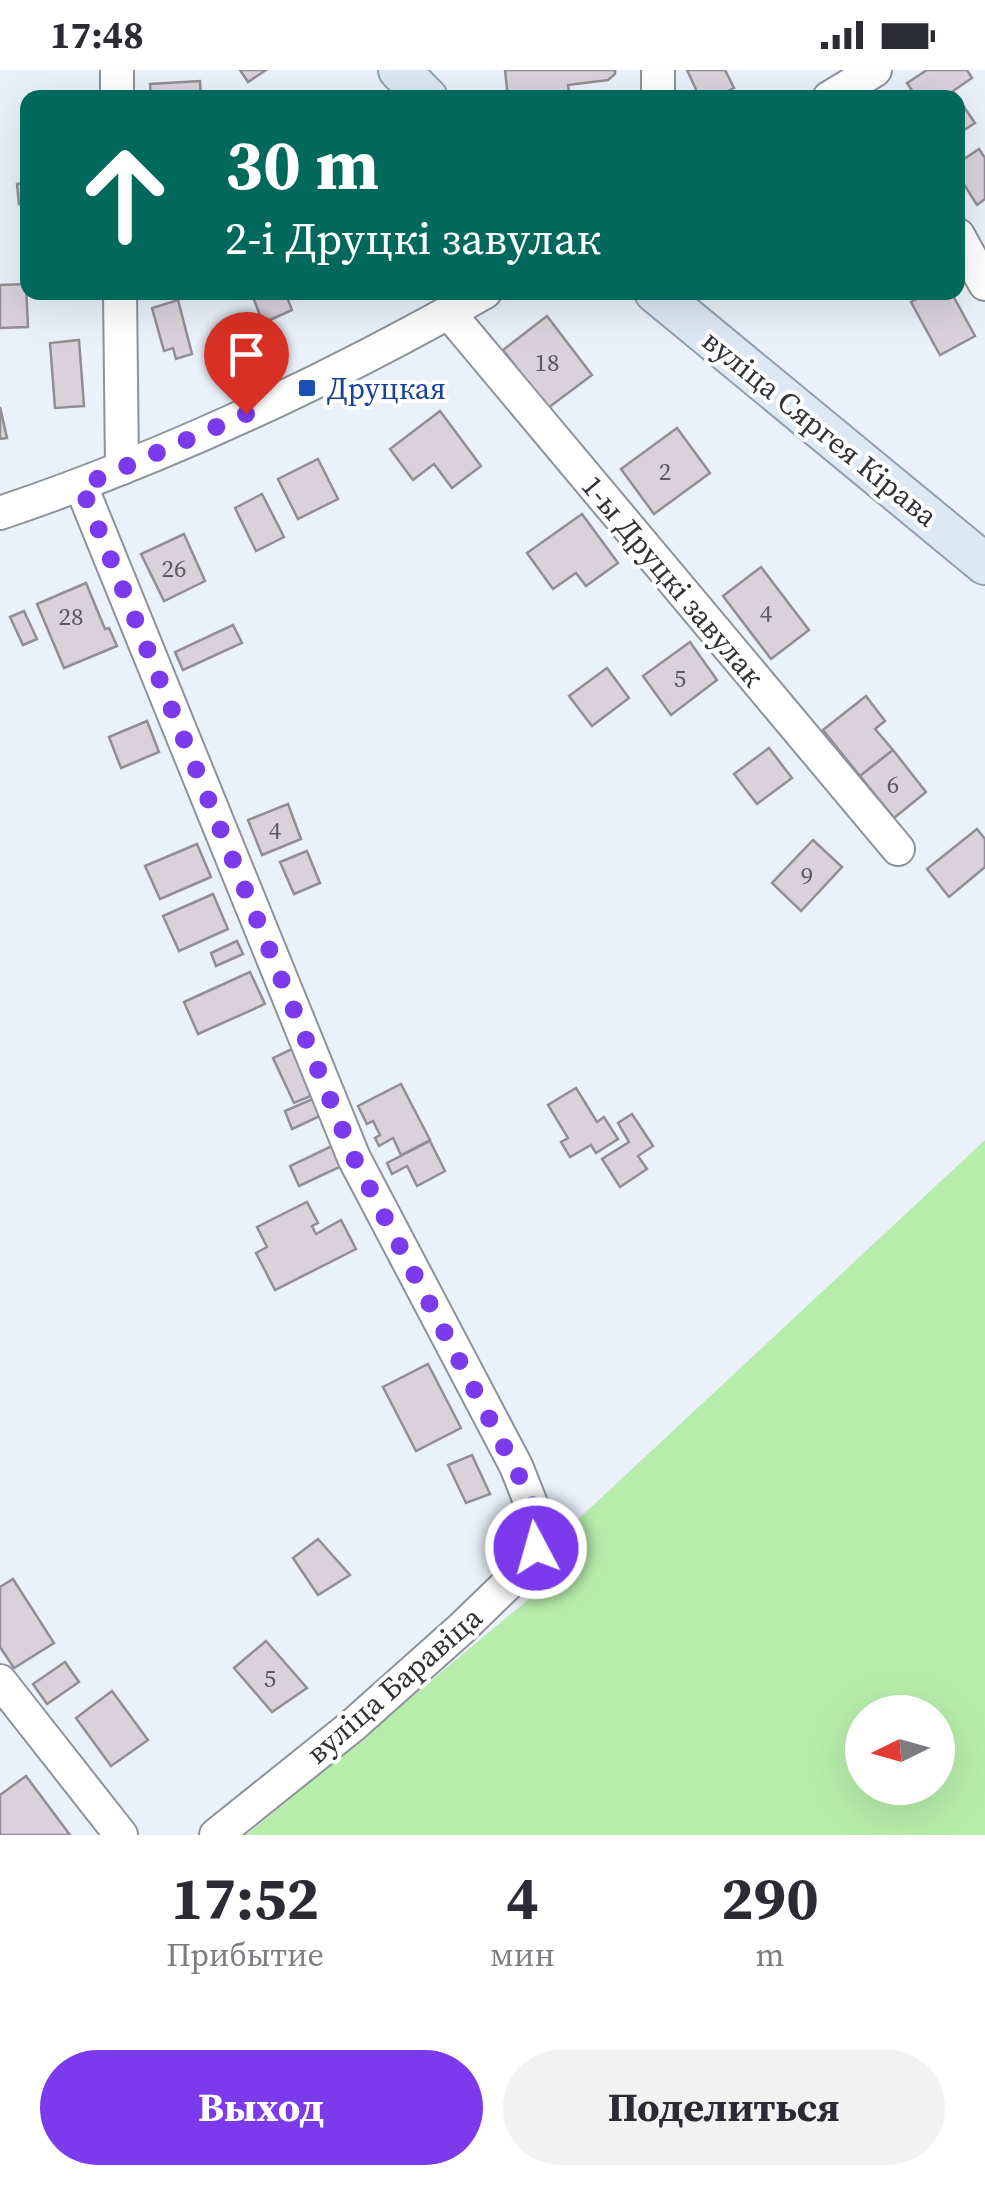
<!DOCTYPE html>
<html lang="ru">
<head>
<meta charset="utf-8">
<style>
	body { margin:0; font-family:"Source Serif 4",serif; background:#f2f2f3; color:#2b2b33; height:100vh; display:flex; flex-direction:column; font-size:38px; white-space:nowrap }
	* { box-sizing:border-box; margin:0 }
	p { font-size:32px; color:#7c7c81 }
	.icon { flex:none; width:55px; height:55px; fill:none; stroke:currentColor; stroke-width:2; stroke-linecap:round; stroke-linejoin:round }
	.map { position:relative; height:1765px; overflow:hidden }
	.details { display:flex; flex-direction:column; background:#fff; flex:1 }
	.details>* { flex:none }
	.guide { position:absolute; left:20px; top:20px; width:945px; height:210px; border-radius:20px; box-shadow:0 10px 40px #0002; background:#00695c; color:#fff; overflow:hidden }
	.needle { width:65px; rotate:265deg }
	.controls { position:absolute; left:845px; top:1625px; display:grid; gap:20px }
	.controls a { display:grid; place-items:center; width:110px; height:110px; border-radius:50%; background:#fff; box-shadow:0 10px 40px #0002; font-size:50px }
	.pin { position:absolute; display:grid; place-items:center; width:85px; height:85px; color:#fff; margin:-102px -42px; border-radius:50% 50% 50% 0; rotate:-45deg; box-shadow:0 0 10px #0007 }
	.pin .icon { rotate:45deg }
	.me { position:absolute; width:110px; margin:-55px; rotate:354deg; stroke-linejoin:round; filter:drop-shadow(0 0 8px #0008) }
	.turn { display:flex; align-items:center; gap:35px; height:210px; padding:0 40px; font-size:45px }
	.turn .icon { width:130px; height:130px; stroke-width:2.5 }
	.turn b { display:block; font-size:70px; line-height:85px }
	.eta { display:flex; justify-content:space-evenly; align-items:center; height:170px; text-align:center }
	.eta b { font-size:60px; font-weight:700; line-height:70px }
	.action { display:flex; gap:20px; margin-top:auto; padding:20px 40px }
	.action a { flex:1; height:115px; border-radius:60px; background:#7c3aed; color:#fff; font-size:40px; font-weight:700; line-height:115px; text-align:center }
	.action a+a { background:#f2f2f3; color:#2b2b33 }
	.status { display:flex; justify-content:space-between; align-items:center; height:70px; padding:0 50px; background:#fff; direction:ltr }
	.status svg { height:28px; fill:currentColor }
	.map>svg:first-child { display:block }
	.green { fill:#b7edab; fill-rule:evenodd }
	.building { fill:#d9d2db; stroke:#938d95; stroke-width:2.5 }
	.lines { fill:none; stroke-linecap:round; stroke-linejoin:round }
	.minor-casing { stroke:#8d929b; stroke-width:36 }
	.major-casing { stroke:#919ead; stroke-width:44 }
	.minor { stroke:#fff; stroke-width:32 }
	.major { stroke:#dce8f4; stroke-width:40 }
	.route { stroke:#7c3aed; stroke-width:18; stroke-dasharray:0 32.4 }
	.transit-dot { fill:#1a4fb4; stroke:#fff; stroke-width:4 }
	.labels { text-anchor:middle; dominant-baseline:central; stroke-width:8; stroke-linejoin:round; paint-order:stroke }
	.number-label { font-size:25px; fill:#5b5b60 }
	.transit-label { font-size:30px; fill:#164399; stroke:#fff; text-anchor:start }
	.street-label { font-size:30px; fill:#313337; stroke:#fff }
</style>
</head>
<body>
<div class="status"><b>17:48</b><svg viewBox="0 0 49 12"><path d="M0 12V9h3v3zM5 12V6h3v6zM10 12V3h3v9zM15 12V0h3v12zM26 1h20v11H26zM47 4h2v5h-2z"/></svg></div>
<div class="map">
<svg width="985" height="1765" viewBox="0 0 985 1765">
	<rect width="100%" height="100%" fill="#ebf1fa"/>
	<path class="green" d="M985,1070V1765H246L535,1524L568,1481L574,1453ZM862,1642H938V1718H862Z"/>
	<g class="building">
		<path d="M240,0H266L248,12Z"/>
		<path d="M505,0H615V4L608,10L568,15L570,28H508Z"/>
		<path d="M687,0H725L734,18L714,28H700Z"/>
		<path d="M927,0H967L972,8L953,21L975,53L958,64V28H917L907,13Z"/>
		<path d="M200,11L201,28H151L150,14Z"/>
		<path d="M979,79L985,88V129L977,135L958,105V93Z"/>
		<path d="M28,112V133L19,134L17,114Z"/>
		<path d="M28,170V202H25L22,171Z"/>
		<path d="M26,214L28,257L0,258V215Z"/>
		<path d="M251,222H285L292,240L263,253Z"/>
		<path d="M929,222H951L975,266L940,285L911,232Z"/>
		<path d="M178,230L192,284L176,289L173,278L164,281L152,238Z"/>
		<path d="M547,246L592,305L548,338L503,280Z"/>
		<path d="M79,270L84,336L55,338L50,273Z"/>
		<path d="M0,337L7,368L0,369Z"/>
		<path d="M440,341L481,396L452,418L434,394L413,410L390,379Z"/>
		<path d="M677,358L710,403L654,444L621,399Z"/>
		<path d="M318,389L338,429L298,449L278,409Z"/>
		<path d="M262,424L284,467L256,481L235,438Z"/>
		<path d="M582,444L618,493L586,516L576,503L553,519L527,483Z"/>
		<path d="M184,464L205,511L164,531L141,484Z"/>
		<path d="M761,497L809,560L771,589L723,526Z"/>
		<path d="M86,513L105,559L109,558L117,576L64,598L37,534Z"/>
		<path d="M24,541L37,569L23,575L10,547Z"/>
		<path d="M233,555L242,573L183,600L175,582Z"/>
		<path d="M690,572L717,610L671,645L643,606Z"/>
		<path d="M607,598L629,628L592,656L569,626Z"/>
		<path d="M866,626L885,651L875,659L893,680L860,706L823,660Z"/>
		<path d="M147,651L159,682L121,698L109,667Z"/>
		<path d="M769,678L792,708L757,734L734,704Z"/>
		<path d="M893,680L926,722L894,748L860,706Z"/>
		<path d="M288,734L301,769L262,785L248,750Z"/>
		<path d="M977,759L985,769V797L949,827L927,799Z"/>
		<path d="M813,770L842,797L801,841L772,813Z"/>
		<path d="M197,774L211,807L160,829L145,796Z"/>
		<path d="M307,781L320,813L294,824L280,792Z"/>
		<path d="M213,824L228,859L179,881L163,846Z"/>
		<path d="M237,871L243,884L216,896L211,883Z"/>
		<path d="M250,902L265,934L198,964L184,932Z"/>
		<path d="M292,979L313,1025L294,1033L273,988Z"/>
		<path d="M401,1014L430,1070L401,1085L393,1068L379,1076L375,1068L380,1065L373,1051L367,1054L358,1036Z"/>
		<path d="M576,1018L597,1052L604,1047L618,1069L596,1083L591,1075L570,1087L561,1072L568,1068L548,1035Z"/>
		<path d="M315,1028L322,1045L292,1059L285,1041Z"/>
		<path d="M632,1044L653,1076L638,1086L647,1099L620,1117L602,1089L629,1072L618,1053Z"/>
		<path d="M430,1071L445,1101L417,1116L407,1096L392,1104L387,1093Z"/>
		<path d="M336,1074L346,1094L299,1116L290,1096Z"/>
		<path d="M307,1132L318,1153L312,1156L316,1164L341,1150L356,1179L275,1220L256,1183L267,1177L257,1157Z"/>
		<path d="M428,1294L461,1358L416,1381L383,1317Z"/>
		<path d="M472,1385L490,1424L466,1433L448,1395Z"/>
		<path d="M318,1469L350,1505L318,1525L293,1488Z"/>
		<path d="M13,1509L54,1573L14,1598L0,1577V1517Z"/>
		<path d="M266,1571L307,1618L272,1642L234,1598Z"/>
		<path d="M65,1592L79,1612L47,1634L33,1614Z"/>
		<path d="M112,1621L148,1670L111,1696L76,1648Z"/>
		<path d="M26,1706L70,1765H0V1725Z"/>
	</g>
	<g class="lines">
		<g class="minor-casing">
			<g id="minor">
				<path d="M117,0V28"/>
				<path d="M658,0V28"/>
				<path d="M829,28L875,0"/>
				<path d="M958,165L985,214"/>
				<path d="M120,222L122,398"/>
				<path d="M449,243L898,779"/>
				<path d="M81,416L354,1088L516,1396L541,1459L537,1478L523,1499L462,1558L352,1656L216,1765"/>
				<path d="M0,443C169,386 330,310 485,222"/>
				<path d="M0,1611L121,1765"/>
			</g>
		</g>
		<g class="major-casing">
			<g id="major">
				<path d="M399,0L427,28"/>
				<path d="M655,222L985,494"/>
			</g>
		</g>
		<use href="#minor" class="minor"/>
		<use href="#major" class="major"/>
	</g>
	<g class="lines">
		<path class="route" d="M246,344L81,416L354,1088L530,1427L541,1459L536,1478"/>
	</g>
	<rect class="transit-dot" x="297" y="308" width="20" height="20" rx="5"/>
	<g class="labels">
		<g class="number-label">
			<text x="547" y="292">18</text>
			<text x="665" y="401">2</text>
			<text x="174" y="498">26</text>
			<text x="766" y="543">4</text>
			<text x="71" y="546">28</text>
			<text x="680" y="608">5</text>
			<text x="893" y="714">6</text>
			<text x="275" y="760">4</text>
			<text x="807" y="805">9</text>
			<text x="270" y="1608">5</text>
		</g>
		<g class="transit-label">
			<text x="327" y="318">Друцкая</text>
		</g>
		<g class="street-label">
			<text transform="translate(820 358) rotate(39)">вуліца Сяргея Кірава</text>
			<text transform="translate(673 511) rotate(50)">1-ы Друцкі завулак</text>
			<text transform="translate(394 1615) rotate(-41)">вуліца Баравіца</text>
		</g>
	</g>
</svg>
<div class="controls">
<a><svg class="needle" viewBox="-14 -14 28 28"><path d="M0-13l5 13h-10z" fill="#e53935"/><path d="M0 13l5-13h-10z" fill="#7c7c81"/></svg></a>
</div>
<div class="pin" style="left:246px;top:344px;background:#d93025"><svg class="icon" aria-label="arrive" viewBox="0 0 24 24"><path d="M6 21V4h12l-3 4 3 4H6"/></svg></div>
<svg class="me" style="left:536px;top:1478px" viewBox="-20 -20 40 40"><circle r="17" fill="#7c3aed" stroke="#fff" stroke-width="3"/><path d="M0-11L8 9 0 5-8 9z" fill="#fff"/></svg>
<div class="guide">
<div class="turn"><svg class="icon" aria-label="ahead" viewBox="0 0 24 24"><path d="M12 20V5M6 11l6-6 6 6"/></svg><div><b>30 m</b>2-і Друцкі завулак</div></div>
</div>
</div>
<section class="details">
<div class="eta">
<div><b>17:52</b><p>Прибытие</p></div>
<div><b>4</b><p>мин</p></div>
<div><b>290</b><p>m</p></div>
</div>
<div class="action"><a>Выход</a><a>Поделиться</a></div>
</section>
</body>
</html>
